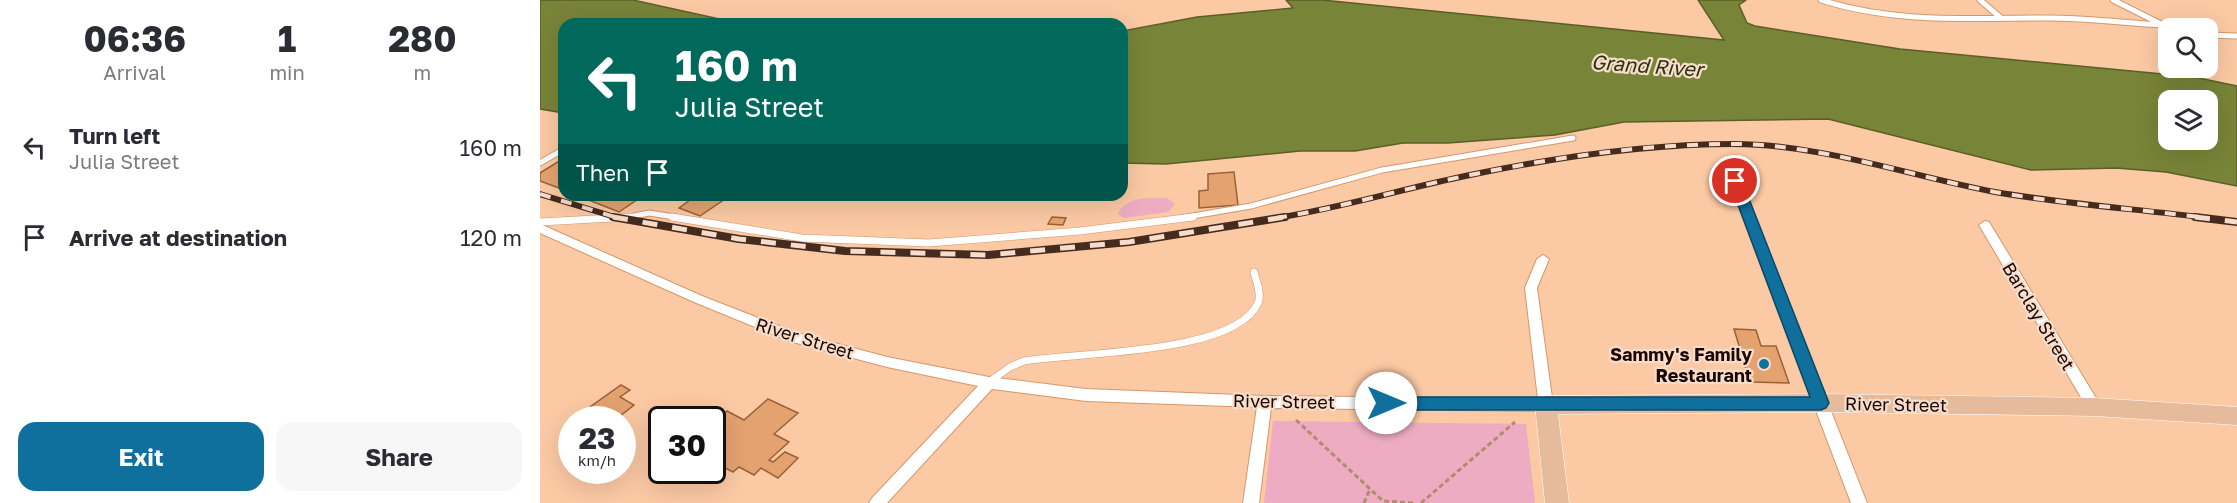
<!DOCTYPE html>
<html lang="en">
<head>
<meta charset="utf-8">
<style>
	body { margin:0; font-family:"Golos Text",sans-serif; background:#f7f7f7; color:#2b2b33; height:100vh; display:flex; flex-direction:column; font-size:22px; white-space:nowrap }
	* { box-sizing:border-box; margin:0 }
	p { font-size:20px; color:#7c7c81 }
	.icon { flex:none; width:33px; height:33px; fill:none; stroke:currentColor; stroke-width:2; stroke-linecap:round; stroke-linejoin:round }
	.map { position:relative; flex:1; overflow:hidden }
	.side { display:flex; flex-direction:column; background:#fff; width:540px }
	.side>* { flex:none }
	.hud { position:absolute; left:18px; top:18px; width:570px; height:183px; border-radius:18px; box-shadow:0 6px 24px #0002; background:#00695c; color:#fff; overflow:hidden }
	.fabs { position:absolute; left:1618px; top:18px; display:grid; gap:12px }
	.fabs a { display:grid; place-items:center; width:60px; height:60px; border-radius:12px; background:#fff; box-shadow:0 6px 24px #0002; font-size:30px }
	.speed { position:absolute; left:18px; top:406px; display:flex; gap:12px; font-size:30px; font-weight:700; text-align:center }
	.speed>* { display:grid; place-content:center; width:78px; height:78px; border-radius:50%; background:#fff; box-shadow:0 6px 24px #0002; line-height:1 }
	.speed small { font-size:15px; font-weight:400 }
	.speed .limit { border:3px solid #111; border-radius:9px; background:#fff; color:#111 }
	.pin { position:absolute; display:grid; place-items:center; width:51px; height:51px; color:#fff; margin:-26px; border:3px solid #fff; border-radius:50%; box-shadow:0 2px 6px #0007 }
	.me { position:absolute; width:66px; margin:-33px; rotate:90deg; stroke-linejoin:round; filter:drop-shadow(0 0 4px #0008) }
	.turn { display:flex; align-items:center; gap:21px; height:126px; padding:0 18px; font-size:27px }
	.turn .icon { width:78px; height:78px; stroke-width:2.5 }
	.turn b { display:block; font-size:42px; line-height:51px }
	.then { display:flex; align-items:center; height:57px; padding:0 18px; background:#0003; gap:12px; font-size:22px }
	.eta { display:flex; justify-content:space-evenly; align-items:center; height:102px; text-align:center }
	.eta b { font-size:36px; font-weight:700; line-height:42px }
	.button { display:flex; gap:12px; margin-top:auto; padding:12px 18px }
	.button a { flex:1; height:69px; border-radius:18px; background:#0f6f9d; color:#fff; font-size:24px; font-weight:700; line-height:69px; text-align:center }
	.button a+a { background:#f7f7f7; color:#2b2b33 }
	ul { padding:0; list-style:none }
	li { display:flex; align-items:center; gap:18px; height:90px; padding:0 18px }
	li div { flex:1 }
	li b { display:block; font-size:22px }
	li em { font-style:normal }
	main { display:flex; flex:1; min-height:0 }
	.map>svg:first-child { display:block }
	.green { fill:#edacc1 }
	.water { fill:#788438; stroke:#5c5e27; stroke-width:1.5; fill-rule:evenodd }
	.building { fill:#e4a271; stroke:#9a6235; stroke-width:1.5 }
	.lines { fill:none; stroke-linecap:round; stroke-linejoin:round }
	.lane-far1-casing { stroke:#d4976a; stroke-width:7 }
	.lane-casing { stroke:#d4976a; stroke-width:8 }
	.street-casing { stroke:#d4976a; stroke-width:2 }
	.primary-casing { stroke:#fff; stroke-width:1 }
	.path { stroke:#b38a6f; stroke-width:3; stroke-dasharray:5 3; stroke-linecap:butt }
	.lane-far1 { stroke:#fff; stroke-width:5 }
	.lane { stroke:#fff; stroke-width:7 }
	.street { fill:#fff; fill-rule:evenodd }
	.primary { fill:#e5bb9b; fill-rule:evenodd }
	.rail-far1-casing { stroke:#452b1e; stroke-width:6 }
	.rail-casing { stroke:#452b1e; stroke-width:8 }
	.rail-far1 { stroke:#f6dcca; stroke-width:4; stroke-dasharray:11; stroke-linecap:butt }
	.rail { stroke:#f6dcca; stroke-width:5; stroke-dasharray:15; stroke-linecap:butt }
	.route { fill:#0f6f9d; stroke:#0a4866; stroke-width:1.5 }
	.poi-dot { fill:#0f6f9d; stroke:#f6dcca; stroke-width:2 }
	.labels { text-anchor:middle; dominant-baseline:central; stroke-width:4.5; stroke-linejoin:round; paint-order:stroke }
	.street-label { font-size:18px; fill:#1c0700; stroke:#f6dcca }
	.poi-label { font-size:18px; font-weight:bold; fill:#1c0700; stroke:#f6dcca; text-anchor:end }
	.water-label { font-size:20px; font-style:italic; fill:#2c3110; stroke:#f6dcca }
</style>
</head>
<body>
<main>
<section class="side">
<div class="eta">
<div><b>06:36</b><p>Arrival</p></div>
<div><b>1</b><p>min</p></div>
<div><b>280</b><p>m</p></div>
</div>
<ul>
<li><svg class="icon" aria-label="left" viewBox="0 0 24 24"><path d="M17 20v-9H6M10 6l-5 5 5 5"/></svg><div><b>Turn left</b><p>Julia Street</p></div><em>160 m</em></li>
<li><svg class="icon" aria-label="arrive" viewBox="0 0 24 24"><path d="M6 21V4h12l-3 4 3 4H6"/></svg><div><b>Arrive at destination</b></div><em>120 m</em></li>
</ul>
<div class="button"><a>Exit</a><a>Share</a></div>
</section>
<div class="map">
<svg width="1697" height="503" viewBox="0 0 1697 503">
	<rect width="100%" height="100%" fill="#fbc9a4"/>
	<g class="green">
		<path d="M627,198L635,204L628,212L584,218L578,214C584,197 611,197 627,198Z"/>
		<path d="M733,421L986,424L995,503H724Z"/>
	</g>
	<g class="water">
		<path d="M0,0H93L202,24H24V113L0,109Z"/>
		<path d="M746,0H782L1184,40L1158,0H1206L1199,5L1207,23L1215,26L1360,49L1654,77L1697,86V186L1626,172L1576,168L1491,170L1288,119L1084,122L1015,135L908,143H863L815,151H760L626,164L582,163V31L657,17L753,8ZM1629,100H1668V140H1629Z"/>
	</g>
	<g class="building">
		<path d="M24,158V190L0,181V173Z"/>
		<path d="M694,172L698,205L659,208V191L668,190V174Z"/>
		<path d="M36,195H104L79,212Z"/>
		<path d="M157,195H191L160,216L139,208Z"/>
		<path d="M512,217L526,218L523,225L508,224Z"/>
		<path d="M1194,329L1216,330L1221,346H1236L1249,383L1210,382Z"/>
		<path d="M81,385L90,390L80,397L94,405L75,420H71L50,407Z"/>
		<path d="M228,399L258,413L234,434L249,442L229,460L233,462L245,452L258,458L238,478L221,468L214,475L199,467L193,472L172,461V420H158L167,412L179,418L187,411L204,420Z"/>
	</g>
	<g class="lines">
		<g class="lane-far1-casing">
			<g id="lane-far1">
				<path d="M1281,0C1356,24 1431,18 1508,18C1547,18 1585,23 1623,25"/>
				<path d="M1440,0L1461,18"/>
				<path d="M1573,0L1623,25L1639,28"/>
				<path d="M1668,35L1697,36"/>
				<path d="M0,163L24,149"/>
				<path d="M84,218L109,213L141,218"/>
				<path d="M641,218L711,206L842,170L1033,138"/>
			</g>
		</g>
		<g class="lane-casing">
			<g id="lane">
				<path d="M132,217L262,238L389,243L540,231L653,217"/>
				<path d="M0,222L91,217"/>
				<path d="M449,382L470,367L484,361C536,352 695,355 718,303C722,294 716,281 714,272"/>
			</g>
		</g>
		<g class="street-casing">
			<g id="street">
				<path d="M1195,177L1201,181L1327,503H1311L1189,181Z"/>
				<path d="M1445,221L1449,222L1559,403L1561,407L1559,411L1554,413L1549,411L1439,225Z"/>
				<path d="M0,224L162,296L257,333L347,357L449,377L546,389L725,396L998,399L985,288L997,259L1003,255L1009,259L997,288L1013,405L1011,409L1006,411L731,408L719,503H703L717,407L546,401L452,389L347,503H329L332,498L438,386L347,367L249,341L154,302L0,233Z"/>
			</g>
		</g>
		<g class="primary-casing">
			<path id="primary" d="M1281,394L1554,398L1697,407V425L1554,416L1281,412L1018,414L1029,503H1005L995,405L998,398L1006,396Z"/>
		</g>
		<g class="path">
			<path d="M756,420L843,501L874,503"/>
			<path d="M824,503L830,489"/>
			<path d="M881,503L975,422"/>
		</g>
		<use href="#lane-far1" class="lane-far1"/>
		<use href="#lane" class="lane"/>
		<use href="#street" class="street"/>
		<use href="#primary" class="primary"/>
		<g class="rail-far1-casing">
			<g id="rail-far1">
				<path d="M0,194L78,218"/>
				<path d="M736,218C801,208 865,188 930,175C1017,157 1105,144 1194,144C1280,144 1370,176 1455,192C1525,204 1597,209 1667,218"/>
			</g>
		</g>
		<g class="rail-casing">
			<g id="rail">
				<path d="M73,217L199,239L305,251L448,255L589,242L745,217"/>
				<path d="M1655,217L1697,222"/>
			</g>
		</g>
		<use href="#rail-far1" class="rail-far1"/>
		<use href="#rail" class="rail"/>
	</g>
	<path class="route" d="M1195,176L1202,181L1289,403L1286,408L1281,410H846L841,408L838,403L841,398L846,397H1270L1189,181Z"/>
	<circle class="poi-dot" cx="1224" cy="364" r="6"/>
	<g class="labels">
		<g class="street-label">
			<text transform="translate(1499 316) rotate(59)">Barclay Street</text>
			<text transform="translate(265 338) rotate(17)">River Street</text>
			<text transform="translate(744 401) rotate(1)">River Street</text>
			<text transform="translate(1356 404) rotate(1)">River Street</text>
		</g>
		<g class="poi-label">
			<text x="1212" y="354">Sammy's Family<tspan x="1212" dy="21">Restaurant</tspan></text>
		</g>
		<g class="water-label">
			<text transform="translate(1107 65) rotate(4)">Grand River</text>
		</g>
	</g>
</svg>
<div class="fabs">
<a><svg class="icon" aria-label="search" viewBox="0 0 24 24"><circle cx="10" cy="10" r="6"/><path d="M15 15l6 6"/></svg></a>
<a><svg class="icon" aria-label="layers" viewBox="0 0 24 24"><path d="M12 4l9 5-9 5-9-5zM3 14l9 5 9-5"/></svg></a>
</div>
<div class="speed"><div>23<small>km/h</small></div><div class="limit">30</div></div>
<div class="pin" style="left:1195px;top:181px;background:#d93025"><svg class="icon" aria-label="arrive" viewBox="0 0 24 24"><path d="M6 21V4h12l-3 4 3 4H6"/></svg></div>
<svg class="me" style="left:846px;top:403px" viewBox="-20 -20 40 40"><circle r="19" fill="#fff"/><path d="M0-13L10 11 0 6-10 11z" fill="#0f6f9d"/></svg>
<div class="hud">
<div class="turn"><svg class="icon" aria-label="left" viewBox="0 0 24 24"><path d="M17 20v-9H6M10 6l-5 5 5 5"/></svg><div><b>160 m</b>Julia Street</div></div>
<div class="then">Then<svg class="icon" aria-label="arrive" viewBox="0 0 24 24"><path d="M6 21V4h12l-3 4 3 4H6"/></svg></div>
</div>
</div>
</main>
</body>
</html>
